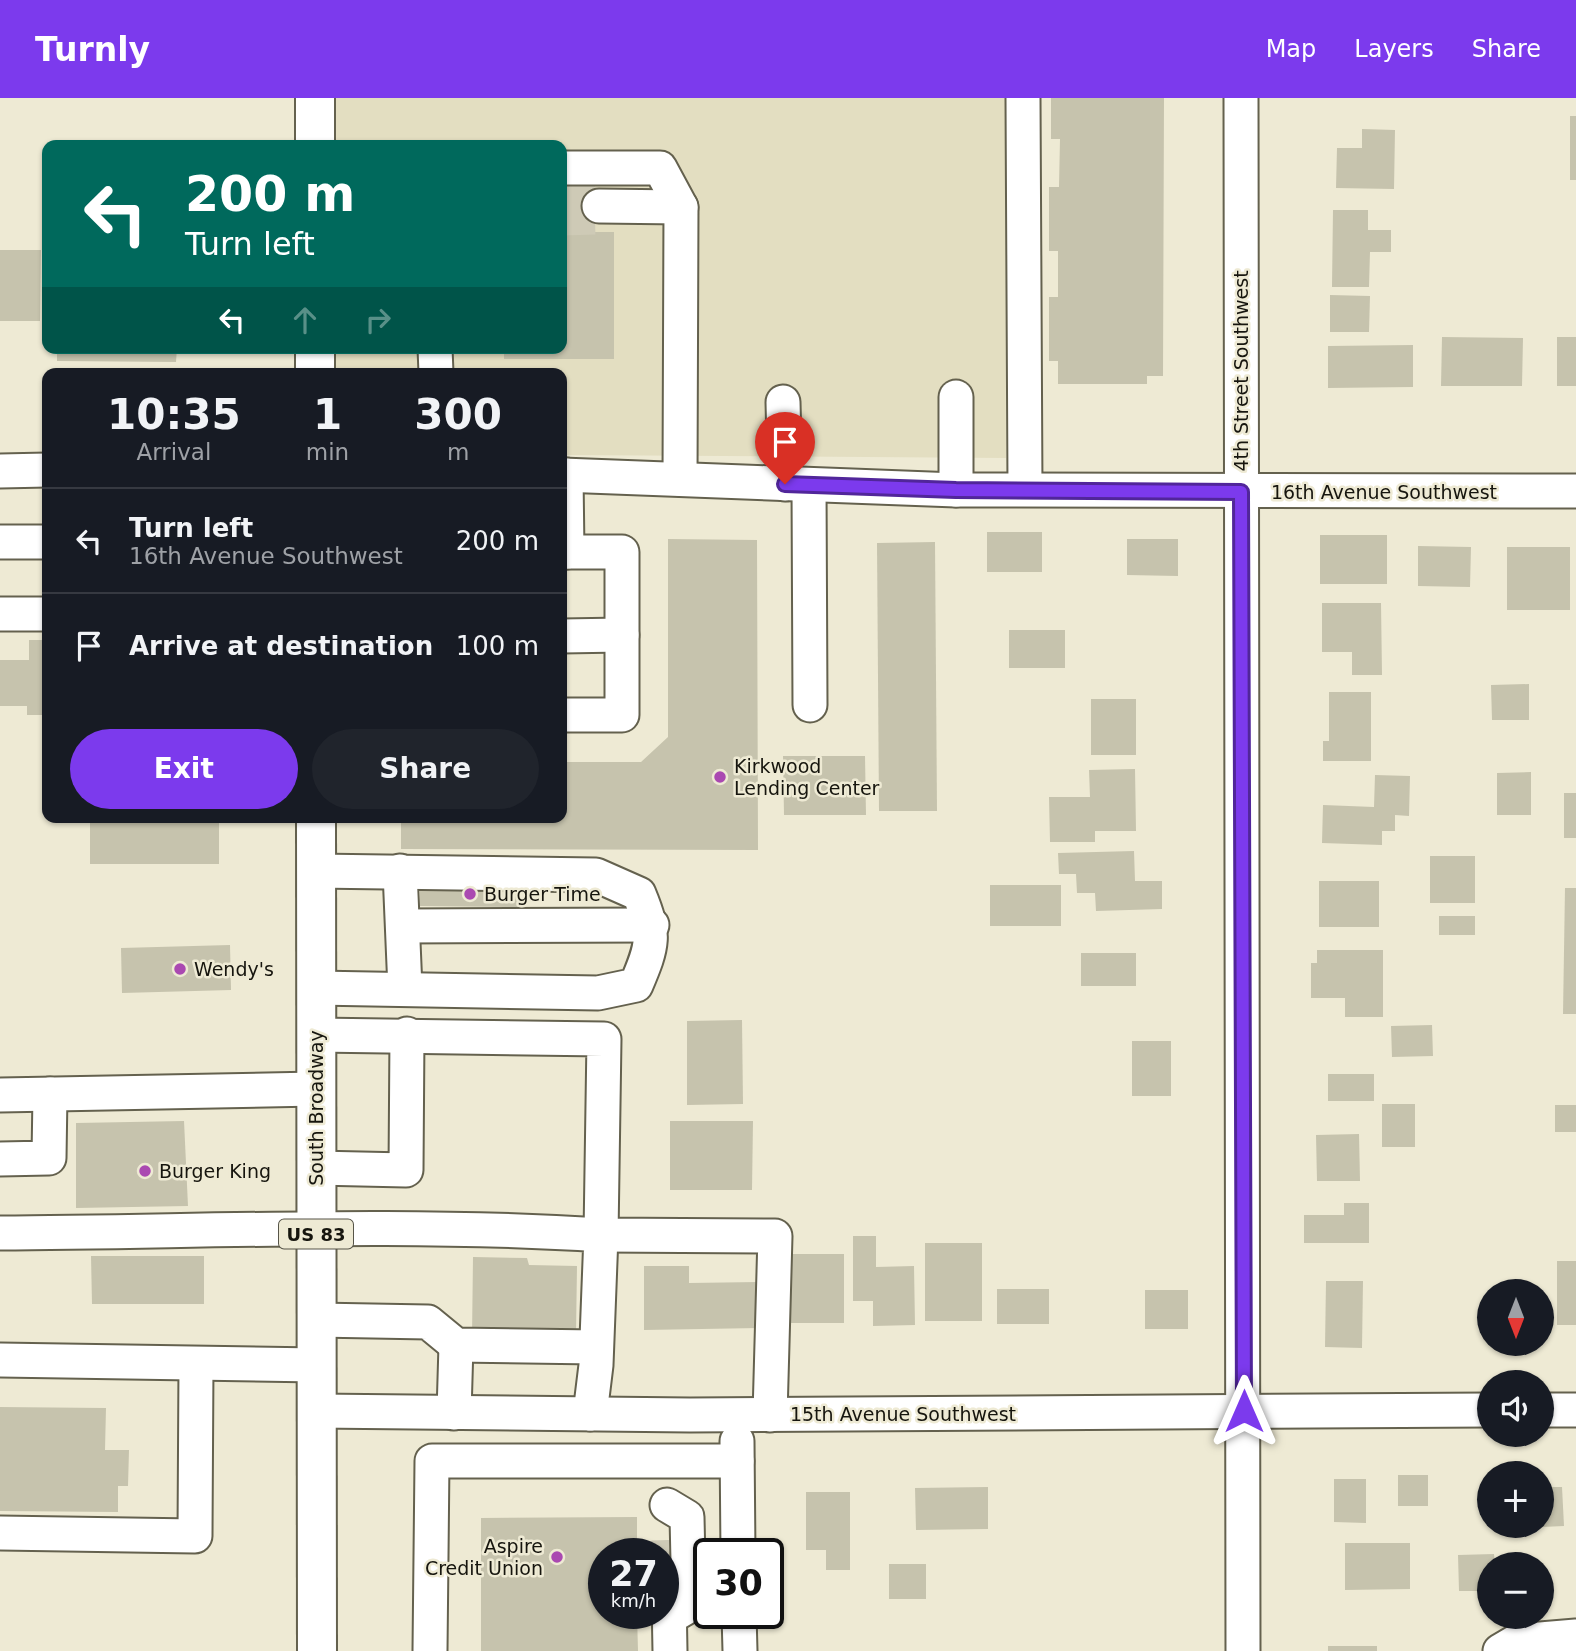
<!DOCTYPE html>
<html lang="en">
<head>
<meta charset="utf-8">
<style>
	body { margin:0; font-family:"DejaVu Sans",sans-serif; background:#20242c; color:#f1f3f6; height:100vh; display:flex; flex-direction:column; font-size:26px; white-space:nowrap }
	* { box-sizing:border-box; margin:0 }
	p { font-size:23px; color:#9ea1a6 }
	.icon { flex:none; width:38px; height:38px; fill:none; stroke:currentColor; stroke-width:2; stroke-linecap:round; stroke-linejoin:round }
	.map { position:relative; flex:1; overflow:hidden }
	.drawer { position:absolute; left:42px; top:270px; width:525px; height:455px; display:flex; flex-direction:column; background:#171b24; border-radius:14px; box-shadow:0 2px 5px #0004 }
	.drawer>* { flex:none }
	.banner { position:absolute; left:42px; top:42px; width:525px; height:214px; border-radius:14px; box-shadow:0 2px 5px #0004; background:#00695c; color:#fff; overflow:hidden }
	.needle { width:46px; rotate:180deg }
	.controls { position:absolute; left:1477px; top:1181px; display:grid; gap:14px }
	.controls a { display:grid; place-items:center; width:77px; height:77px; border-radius:50%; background:#171b24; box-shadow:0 2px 5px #0004; font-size:35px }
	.speed { position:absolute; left:588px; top:1440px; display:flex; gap:14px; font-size:35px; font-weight:700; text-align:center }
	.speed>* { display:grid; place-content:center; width:91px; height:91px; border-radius:50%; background:#171b24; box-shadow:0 2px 5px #0004; line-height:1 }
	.speed small { font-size:18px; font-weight:400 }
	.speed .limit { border:4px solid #111; border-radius:10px; background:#fff; color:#111 }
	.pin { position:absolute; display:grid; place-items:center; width:60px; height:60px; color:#fff; margin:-72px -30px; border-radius:50% 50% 50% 0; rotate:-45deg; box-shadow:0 0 7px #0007 }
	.pin .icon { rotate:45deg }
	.me { position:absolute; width:77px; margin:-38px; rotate:0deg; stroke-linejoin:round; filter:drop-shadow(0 0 5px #0008) }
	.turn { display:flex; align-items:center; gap:24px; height:147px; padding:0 28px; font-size:32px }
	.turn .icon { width:91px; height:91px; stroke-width:2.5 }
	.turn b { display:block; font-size:49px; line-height:60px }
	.lanes { display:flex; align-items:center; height:66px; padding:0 28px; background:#0003; justify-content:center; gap:35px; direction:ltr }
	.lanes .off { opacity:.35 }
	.eta { display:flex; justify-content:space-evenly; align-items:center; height:119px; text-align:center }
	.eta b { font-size:42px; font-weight:700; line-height:49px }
	.button { display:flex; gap:14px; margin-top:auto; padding:14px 28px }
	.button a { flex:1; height:80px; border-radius:42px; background:#7c3aed; color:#fff; font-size:28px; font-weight:700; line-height:80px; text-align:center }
	.button a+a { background:#20242c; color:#f1f3f6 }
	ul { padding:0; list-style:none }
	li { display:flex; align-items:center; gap:21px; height:105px; padding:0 28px; border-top:2px solid #363941 }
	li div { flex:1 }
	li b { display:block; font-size:26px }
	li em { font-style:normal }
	header { display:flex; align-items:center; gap:42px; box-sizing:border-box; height:98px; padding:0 35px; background:#7c3aed; color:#fff }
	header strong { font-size:33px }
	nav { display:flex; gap:38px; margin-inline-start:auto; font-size:24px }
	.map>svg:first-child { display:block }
	.built { fill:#e3dec1 }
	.building { fill:#c6c3ad }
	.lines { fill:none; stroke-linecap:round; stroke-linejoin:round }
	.minor-tunnel { stroke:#cecab6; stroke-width:33; stroke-dasharray:33 17; stroke-linecap:butt }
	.minor-casing { stroke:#64614e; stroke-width:37 }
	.major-casing { stroke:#64614e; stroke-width:42 }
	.minor { stroke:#fff; stroke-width:33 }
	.major { stroke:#fff; stroke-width:38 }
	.route-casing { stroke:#51269a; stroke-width:18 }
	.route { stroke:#7c3aed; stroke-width:12 }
	.poi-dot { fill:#aa49b1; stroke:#eeead4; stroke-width:2.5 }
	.labels { text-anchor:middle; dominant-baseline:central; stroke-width:5; stroke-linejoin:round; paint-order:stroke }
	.shield { fill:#eeead4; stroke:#575549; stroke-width:2 }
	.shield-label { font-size:18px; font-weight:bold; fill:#16150e }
	.street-label { font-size:19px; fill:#16150e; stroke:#eeead4 }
	.poi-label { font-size:19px; fill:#16150e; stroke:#eeead4; text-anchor:start }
</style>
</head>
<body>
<header>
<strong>Turnly</strong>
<nav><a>Map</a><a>Layers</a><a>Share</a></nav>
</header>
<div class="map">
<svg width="1576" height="1553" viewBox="0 0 1576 1553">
	<rect width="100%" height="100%" fill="#eeead4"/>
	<path class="built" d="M331,0H1005L1006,360L562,357V275H328V250H562V47H330Z"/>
	<g class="building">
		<path d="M1051,0H1164L1163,278H1147V286H1058V263H1049V199H1058V153H1049V89H1059L1060,41H1051Z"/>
		<rect x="1570" y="18" width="6" height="64"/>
		<path d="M1362,31L1395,32L1394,91L1336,90L1337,50H1362Z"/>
		<path d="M1333,112H1368V132H1391V154H1370L1369,189H1332Z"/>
		<path d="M562,134H614V261H504V250H562Z"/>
		<path d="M0,152H41L40,223H0Z"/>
		<path d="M1330,197L1370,198L1369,234H1330Z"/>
		<path d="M1442,239L1523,240L1522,288H1441Z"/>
		<rect x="1557" y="239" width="19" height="49"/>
		<path d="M1413,247V289L1328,290V248Z"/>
		<path d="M57,250H177L176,264L57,263Z"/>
		<rect x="987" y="434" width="55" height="40"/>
		<rect x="1320" y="437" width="67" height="49"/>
		<path d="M668,441L757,442L758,752L401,751V719H562V664H641L668,639Z"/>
		<path d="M1127,441H1178V478L1127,477Z"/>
		<path d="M935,444L937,713H879L877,445Z"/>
		<path d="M1418,448L1471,449L1470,489L1418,488Z"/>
		<rect x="1507" y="449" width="63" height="63"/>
		<path d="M1322,505H1381L1382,577H1352V554H1322Z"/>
		<rect x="1009" y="532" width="56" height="38"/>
		<path d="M29,542H47V617H27V608H0V562H29Z"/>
		<path d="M1529,586V622H1492L1491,587Z"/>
		<path d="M1329,594H1371V663H1323V643H1329Z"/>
		<rect x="1091" y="601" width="45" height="56"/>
		<path d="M783,658H865L866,717H784Z"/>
		<path d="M1135,671L1136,733H1095V744H1050L1049,699H1090L1089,672Z"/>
		<path d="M1531,674V717H1497V675Z"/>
		<path d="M1375,677L1410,678L1409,718L1395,717V733H1382V747L1322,745L1323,707L1374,709Z"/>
		<rect x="1564" y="695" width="12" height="45"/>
		<rect x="90" y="719" width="129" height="47"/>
		<path d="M1134,753L1135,783H1162V811L1096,813L1095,795H1077L1076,776H1059L1058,755Z"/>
		<rect x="1430" y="758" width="45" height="47"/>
		<rect x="1319" y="783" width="60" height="46"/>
		<path d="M420,785L520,786V809L420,808Z"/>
		<rect x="990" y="787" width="71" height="41"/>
		<path d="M1565,790H1576V916H1563Z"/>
		<rect x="1439" y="818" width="36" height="19"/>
		<path d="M230,847L231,892L122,895L121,850Z"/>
		<path d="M1317,852H1383V919H1345V900H1311V865H1317Z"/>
		<rect x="1081" y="855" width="55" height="33"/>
		<path d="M742,922L743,1006L687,1007V923Z"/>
		<path d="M1432,927L1433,958L1392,959L1391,928Z"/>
		<rect x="1132" y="943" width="39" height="55"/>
		<rect x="1328" y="976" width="46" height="27"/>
		<rect x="1382" y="1006" width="33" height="43"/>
		<rect x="1555" y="1007" width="21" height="27"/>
		<path d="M184,1023L188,1108L76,1110V1025Z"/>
		<path d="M670,1023H753L752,1092H670Z"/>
		<path d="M1359,1036L1360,1083H1317L1316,1037Z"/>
		<path d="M1344,1105H1369V1145H1304V1117H1344Z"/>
		<path d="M853,1138H876V1169L914,1168L915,1227L873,1228V1203H853Z"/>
		<rect x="925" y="1145" width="57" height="78"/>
		<rect x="791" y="1156" width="53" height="69"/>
		<path d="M91,1158H204V1206H92Z"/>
		<path d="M473,1159L527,1160L529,1167L577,1168L576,1237L472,1240Z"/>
		<rect x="1557" y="1163" width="19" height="64"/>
		<path d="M644,1168H689V1185L758,1184L759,1230L644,1232Z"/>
		<path d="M1326,1183H1363L1362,1250L1325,1249Z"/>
		<rect x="997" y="1191" width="52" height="35"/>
		<rect x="1145" y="1192" width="43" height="39"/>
		<path d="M0,1309L106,1310L105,1352H129L128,1388H118V1414L0,1413Z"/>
		<rect x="1398" y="1377" width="30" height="31"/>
		<path d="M1334,1381H1366V1425L1334,1424Z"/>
		<path d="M988,1389V1431L916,1432L915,1390Z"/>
		<path d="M1542,1389H1562L1564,1428L1542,1429Z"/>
		<path d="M806,1394H850V1472H826V1452H806Z"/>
		<path d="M637,1419V1456H604V1516H637L638,1553H481V1420Z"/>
		<path d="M1345,1445H1410V1491L1345,1492Z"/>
		<path d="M1494,1456L1495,1466H1489V1493H1459L1458,1457Z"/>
		<rect x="889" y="1466" width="37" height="35"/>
		<rect x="1328" y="1548" width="49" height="5"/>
	</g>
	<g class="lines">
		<g class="minor-tunnel">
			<path d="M562,94H598"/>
			<path d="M562,121L599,120"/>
			<path d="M668,1442L669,1480"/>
		</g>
		<g class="minor-casing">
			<g id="minor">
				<path d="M1023,0L1025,391"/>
				<path d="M1241,0L1243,1553"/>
				<path d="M562,70H660L681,109L680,381"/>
				<path d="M599,108L681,109"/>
				<path d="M435,250L436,275"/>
				<path d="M956,299V392"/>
				<path d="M783,304L785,386"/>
				<path d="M0,373L47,372"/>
				<path d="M562,377L956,392L1576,393"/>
				<path d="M566,377L567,454"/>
				<path d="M809,387L810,607"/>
				<path d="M0,444H47"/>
				<path d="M562,454H622V617H562"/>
				<path d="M0,516H47"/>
				<path d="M562,538L622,537"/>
				<path d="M316,773L596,777L639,796C656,837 653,847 636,887L598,895L316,890"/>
				<path d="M400,773L405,891"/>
				<path d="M403,828L652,827"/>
				<path d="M316,937L604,941L601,1137L775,1138L770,1317"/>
				<path d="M0,997L316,991"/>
				<path d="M0,1061L49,1060L50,996"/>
				<path d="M316,1070L406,1072L407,936"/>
				<path d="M0,1135C200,1134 402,1124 601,1137L596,1267L590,1316"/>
				<path d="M317,1222L428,1224L456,1247L596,1249"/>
				<path d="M0,1262L317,1267"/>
				<path d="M1542,1312H1576"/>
				<path d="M317,1313L690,1317L1489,1312"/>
				<path d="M454,1315L456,1247"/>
				<path d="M737,1343L738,1456"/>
				<path d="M667,1407L687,1419L689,1508L670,1519"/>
				<path d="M0,1435L195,1438L196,1266"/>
				<path d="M669,1499L670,1553"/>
				<path d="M739,1516L740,1553"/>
				<path d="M430,1553L432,1363H737"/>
				<path d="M1500,1553L1517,1543L1576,1538"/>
			</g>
		</g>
		<g class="major-casing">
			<g id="major">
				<path d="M315,0V47"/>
				<path d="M315,275V250"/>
				<path d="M316,719L317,1553"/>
			</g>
		</g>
		<use href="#minor" class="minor"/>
		<use href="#major" class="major"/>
	</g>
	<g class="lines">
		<g class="route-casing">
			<path id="route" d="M785,386L956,392L1241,394L1244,1313"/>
		</g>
		<use href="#route" class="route"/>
	</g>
	<g class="poi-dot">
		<circle cx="720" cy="679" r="7"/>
		<circle cx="470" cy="796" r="7"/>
		<circle cx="180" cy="871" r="7"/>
		<circle cx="145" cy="1073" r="7"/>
		<circle cx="557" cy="1459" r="7"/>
	</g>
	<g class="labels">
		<rect class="shield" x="279" y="1121.5" width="74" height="29" rx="5"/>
		<g class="shield-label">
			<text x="316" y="1136">US 83</text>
		</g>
		<g class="street-label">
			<text transform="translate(1241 273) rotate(-90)">4th Street Southwest</text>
			<text x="1384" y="394">16th Avenue Southwest</text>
			<text transform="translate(316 1010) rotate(-90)">South Broadway</text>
			<text x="903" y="1316">15th Avenue Southwest</text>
		</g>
		<g class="poi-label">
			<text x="734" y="668">Kirkwood<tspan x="734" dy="22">Lending Center</tspan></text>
			<text x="484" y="796">Burger Time</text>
			<text x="194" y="871">Wendy's</text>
			<text x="159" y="1073">Burger King</text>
			<text x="543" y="1448" text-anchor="end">Aspire<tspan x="543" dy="22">Credit Union</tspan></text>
		</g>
	</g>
</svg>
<div class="controls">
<a><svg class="needle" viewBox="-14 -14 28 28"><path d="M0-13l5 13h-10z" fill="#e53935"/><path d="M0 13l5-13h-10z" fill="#9ea1a6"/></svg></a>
<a><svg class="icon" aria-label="sound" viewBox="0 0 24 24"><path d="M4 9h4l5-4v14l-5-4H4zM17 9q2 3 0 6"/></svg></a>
<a>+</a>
<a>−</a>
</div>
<div class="speed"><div>27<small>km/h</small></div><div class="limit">30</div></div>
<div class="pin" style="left:785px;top:386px;background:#d93025"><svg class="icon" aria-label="arrive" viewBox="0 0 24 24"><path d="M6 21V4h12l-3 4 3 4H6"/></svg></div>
<svg class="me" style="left:1244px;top:1313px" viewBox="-20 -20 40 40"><path d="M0-17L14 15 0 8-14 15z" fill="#7c3aed" stroke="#fff" stroke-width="4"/></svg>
<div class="banner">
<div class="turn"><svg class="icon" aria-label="left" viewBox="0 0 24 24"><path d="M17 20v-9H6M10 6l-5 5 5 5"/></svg><div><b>200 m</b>Turn left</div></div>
<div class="lanes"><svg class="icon" aria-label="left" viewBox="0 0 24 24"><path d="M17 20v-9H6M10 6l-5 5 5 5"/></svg><svg class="icon off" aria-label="ahead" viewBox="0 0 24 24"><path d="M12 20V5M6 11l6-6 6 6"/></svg><svg class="icon off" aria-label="right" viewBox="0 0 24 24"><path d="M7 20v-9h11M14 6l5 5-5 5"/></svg></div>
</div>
<section class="drawer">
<div class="eta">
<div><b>10:35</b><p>Arrival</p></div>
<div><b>1</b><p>min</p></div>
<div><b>300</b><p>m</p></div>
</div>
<ul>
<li><svg class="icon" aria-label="left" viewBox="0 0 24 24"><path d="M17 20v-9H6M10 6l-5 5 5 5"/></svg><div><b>Turn left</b><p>16th Avenue Southwest</p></div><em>200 m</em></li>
<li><svg class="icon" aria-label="arrive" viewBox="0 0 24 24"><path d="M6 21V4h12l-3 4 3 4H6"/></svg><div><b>Arrive at destination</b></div><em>100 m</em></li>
</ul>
<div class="button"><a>Exit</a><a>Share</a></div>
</section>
</div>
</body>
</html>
